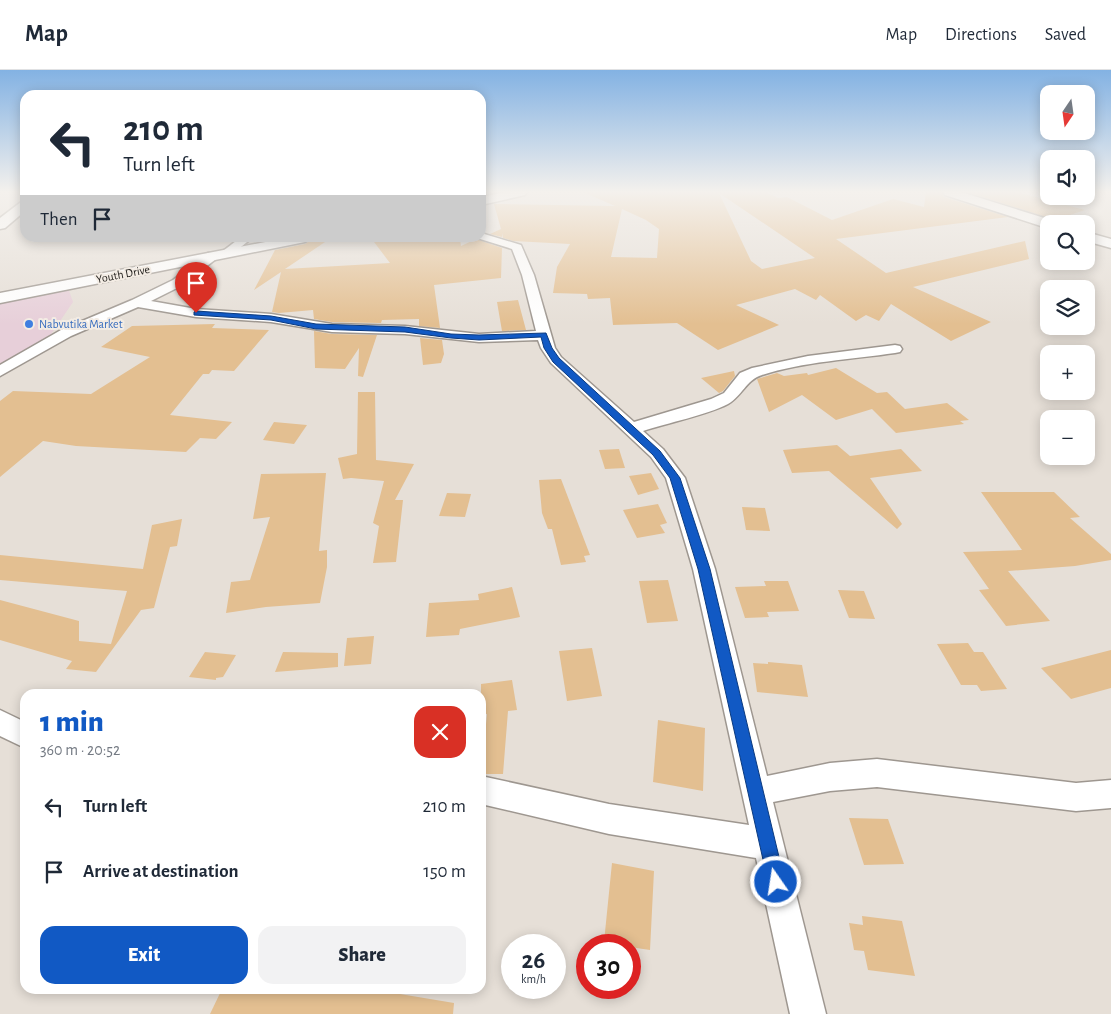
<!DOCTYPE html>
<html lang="en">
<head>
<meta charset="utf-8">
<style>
	body { margin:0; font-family:"Alegreya Sans",sans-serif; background:#f2f2f3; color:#1f2937; height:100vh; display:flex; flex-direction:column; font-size:19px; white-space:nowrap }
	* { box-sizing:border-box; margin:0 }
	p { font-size:16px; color:#747a83 }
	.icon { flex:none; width:28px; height:28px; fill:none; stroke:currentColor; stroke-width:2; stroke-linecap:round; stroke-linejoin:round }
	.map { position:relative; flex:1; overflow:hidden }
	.sheet { position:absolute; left:20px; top:619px; width:466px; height:305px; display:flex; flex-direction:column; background:#fff; border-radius:15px; box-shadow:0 2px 12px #0003 }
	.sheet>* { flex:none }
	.guide { position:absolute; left:20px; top:20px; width:466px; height:152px; border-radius:15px; box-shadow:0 2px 12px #0003; background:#fff; color:#1f2937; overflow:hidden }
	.needle { width:32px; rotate:193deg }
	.controls { position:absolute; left:1040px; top:15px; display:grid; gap:10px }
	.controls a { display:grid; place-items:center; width:55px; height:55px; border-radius:10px; background:#fff; box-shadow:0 2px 12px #0003; font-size:25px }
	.speed { position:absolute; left:501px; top:864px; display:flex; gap:10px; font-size:25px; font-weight:700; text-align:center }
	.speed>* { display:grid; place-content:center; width:65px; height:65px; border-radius:50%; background:#fff; box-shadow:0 2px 12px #0003; line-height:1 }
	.speed small { font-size:12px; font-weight:400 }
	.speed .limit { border:8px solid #d22; background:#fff; color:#111 }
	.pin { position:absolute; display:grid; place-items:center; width:42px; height:42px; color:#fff; margin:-51px -21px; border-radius:50% 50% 50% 0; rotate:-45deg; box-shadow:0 0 5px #0007 }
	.pin .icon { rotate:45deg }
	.me { position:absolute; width:55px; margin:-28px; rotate:347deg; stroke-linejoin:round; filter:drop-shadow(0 0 4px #0008) }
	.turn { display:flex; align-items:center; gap:18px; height:105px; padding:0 20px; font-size:22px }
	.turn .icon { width:65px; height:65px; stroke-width:2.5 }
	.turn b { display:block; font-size:35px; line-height:42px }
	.then { display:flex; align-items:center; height:48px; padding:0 20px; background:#0003; gap:10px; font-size:19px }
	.round { display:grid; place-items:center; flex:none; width:52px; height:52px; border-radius:15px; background:#f2f2f3 }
	.headline { display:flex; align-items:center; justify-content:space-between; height:85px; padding:0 20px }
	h1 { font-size:30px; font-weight:800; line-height:38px; color:#1159c4 }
	.cta { display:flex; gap:10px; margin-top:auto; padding:10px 20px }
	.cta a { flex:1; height:58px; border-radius:15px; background:#1159c4; color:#fff; font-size:20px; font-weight:800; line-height:58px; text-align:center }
	.cta a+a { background:#f2f2f3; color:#1f2937 }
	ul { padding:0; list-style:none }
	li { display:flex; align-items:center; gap:15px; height:65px; padding:0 20px }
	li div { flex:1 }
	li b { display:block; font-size:19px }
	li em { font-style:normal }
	header { display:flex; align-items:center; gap:30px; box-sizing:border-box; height:70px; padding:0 25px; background:#fff; border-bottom:1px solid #e0e1e3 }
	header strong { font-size:24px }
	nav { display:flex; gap:28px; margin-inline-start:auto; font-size:18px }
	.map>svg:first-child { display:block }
	.commercial { fill:#e7cfd9 }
	.building { fill:#e3bf91; fill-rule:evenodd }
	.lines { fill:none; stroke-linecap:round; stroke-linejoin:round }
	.minor-casing { stroke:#9e9790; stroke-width:3 }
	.tertiary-casing { stroke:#9e9790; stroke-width:3 }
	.minor { fill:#fff; fill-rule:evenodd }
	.tertiary { fill:#fff; fill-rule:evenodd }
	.route { fill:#1159c4; stroke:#0b3a7f }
	.shop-dot { fill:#3f7fe0; stroke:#f3ece4; stroke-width:2 }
	.labels { text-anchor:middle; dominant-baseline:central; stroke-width:4; stroke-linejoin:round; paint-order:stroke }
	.far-street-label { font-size:12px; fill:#201e1b; stroke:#f3ece4 }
	.far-shop-label { font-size:12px; fill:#366cbe; stroke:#f3ece4; text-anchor:start }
</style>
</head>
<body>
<header>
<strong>Map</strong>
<nav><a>Map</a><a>Directions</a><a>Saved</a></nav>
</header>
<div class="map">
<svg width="1111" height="944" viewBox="0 0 1111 944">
	<rect width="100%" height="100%" fill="#e6dfd7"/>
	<path class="commercial" d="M67,215L73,232L43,276L0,298V228Z"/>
	<g class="building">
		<path d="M583,122H765L778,128L787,127L832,150L893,129L924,137L926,122H941L944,127L1008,147L836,169L886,203L1025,171L1029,189L913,217L991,252L951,271L891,234L879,251L866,245L856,251L820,225L816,230L795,219L736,235L779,255L718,280L677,253L613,255L610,228L588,229L587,224L553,223L557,197L570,174L513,171L503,168L502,163V167L490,164L501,159L494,134L615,136ZM719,123L815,188L762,199L751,191ZM622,139L646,150L659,159L657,188L611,187Z"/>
		<path d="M967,122H1017L1085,140L1055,150Z"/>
		<path d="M314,168H331L285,199L390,193L371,168H420L421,171L460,169L461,176L476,169L502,178L501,208L434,215L440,258L419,256V249L382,250L381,253L332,252L314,249L313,240L279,243L272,242L281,202L254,220L275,180L305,174Z"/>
		<path d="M518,230L526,260L502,261L497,232Z"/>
		<path d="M215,254L212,258L269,260L234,301L212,300L209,304H203L170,345L232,352L216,369L200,368L186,382L76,376L43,371L0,407V331L13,321L91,324L150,287L101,277L132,256Z"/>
		<path d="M314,261L332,264L377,265L363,307L358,306L359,278L345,299L315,298Z"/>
		<path d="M420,268L442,270L444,284L441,293L423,295Z"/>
		<path d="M836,298L877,323L887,322L905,339L947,333L969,350L960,351L964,354L896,363L872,339L836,350L802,325L769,342L757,309L777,303L784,306L807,303L808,305Z"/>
		<path d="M734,301L735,306L723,321L719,323L701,308Z"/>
		<path d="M358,322H375L376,390L414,394L395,430H403L396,492L373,493L379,456L373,453L384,411L351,408L343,409L338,388L357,384Z"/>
		<path d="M274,352L307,355L294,374L263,370Z"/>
		<path d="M837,375L850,386L901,379L922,401L870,408L902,454L897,459L829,401L792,403L783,380Z"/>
		<path d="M619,379L625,398L605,399L599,380Z"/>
		<path d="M326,403L319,481L327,480V497L320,533L266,537L226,543L231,512L250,510L270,447L253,449L261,404Z"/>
		<path d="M651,403L659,419L638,425L629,406Z"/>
		<path d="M561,409L590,485L584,486L586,492L561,495L552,459H548L542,443L539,410Z"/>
		<path d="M981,422H1054L1080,447L1070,448L1111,484V490L1075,496L1008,501L1050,551L1006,556L979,520L989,519L963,482L1022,480Z"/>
		<path d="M447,423L471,424L465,447L439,446Z"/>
		<path d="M658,434L667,453L660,455L665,463L637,468L623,440Z"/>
		<path d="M742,437L765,438L770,461L746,460Z"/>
		<path d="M182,449L177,476L170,477L154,538L141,540L96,602L66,599L72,591L0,570V530L79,551V571L111,574L127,521L0,510V485L143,499L152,455Z"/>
		<path d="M668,510L678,551L647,553L639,511Z"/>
		<path d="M764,511H788L799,541L767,542L769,547L745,548L735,517L766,516Z"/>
		<path d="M512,517L520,547L460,559L459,565L426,567L429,533L479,530L478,524Z"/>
		<path d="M838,520L864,521L875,549L849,548Z"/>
		<path d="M374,566L371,594L344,596L347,568Z"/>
		<path d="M968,573L974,582H983L1007,619L981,621L977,615H961L937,574Z"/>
		<path d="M592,578L602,626L567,631L559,581Z"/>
		<path d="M1111,580V618L1071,629L1041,598Z"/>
		<path d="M205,582L236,585L223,607L216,608V610L189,607Z"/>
		<path d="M283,582L338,583V597L275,602Z"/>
		<path d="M768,592L802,595L808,627L757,622L753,593L768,594Z"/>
		<path d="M512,610L517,640L508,641L503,704H481L487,644L481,645V614Z"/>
		<path d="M658,650L705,658L703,721L653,712Z"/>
		<path d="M849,748L888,749L904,794L864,795Z"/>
		<path d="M612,793L654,801L650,880L630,877V875L604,872Z"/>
		<path d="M862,846L902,851L915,906L868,900L864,881L854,880L849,853L863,855Z"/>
		<path d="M222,919H370L454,933L453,944H210Z"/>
	</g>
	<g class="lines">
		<g class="minor-casing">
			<g id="minor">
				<path d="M481,163L521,175L534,205L555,278L561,287L634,352L711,329L724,323L740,303L752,298L808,286L895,275L900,276L902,279L900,282L895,283C853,289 802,292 762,305C746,310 742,326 728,334C707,345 667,353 643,361L663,379L685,408L715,499L767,706L830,693L877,689L1076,713L1111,710V738L1076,741L877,717L830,721L773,732L826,944H790L756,788L609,764L481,734V706L609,734L749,755L693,499L666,408L651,387L551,293L541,278L538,270L479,272L405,264L332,262L271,252L196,247L138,237L71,266L0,306V295L61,260L132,230L173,210L208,183H216L218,186L216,189L181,216L151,231L196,239L271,244L332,254L405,256L479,264L536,261L522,205L512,179L477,168H481Z"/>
				<path d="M240,168H252L231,185H223L221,183L223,181Z"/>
				<path d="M0,640L25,652V678L0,666Z"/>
			</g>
		</g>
		<g class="tertiary-casing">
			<g id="tertiary">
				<path d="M506,122H527L525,125L481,135V127Z"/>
				<path d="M943,122H961L1054,151L1055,154H1049V158L1044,157L945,125Z"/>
				<path d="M25,131V141L5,158L0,159V148L21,132Z"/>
				<path d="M1086,162L1111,169V178L1086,171Z"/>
				<path d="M286,168H312L305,172L0,233V223Z"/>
			</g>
		</g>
		<use href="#minor" class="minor"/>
		<use href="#tertiary" class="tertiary"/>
	</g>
	<linearGradient id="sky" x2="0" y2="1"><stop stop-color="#83b2e3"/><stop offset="0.48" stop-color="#f4f1ed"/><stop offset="1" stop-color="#f4f1ed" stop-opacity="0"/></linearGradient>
	<rect width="1111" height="254" fill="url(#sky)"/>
	<path class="route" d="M196,241L271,246L316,254L405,257L451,264L479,265L546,263L552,278L559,288L660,381L680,408L710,499L785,812L783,818L776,821L770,818L768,812L698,499L670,408L653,385L553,292L544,278L541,267L479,270L451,268L405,262L316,259L271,250L194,245V242Z"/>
	<circle class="shop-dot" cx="29" cy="254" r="5"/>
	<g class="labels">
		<g class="far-street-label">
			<text transform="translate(123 204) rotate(-11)">Youth Drive</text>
		</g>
		<g class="far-shop-label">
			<text x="39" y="254">Nabvutika Market</text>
		</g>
	</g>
</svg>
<div class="controls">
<a><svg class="needle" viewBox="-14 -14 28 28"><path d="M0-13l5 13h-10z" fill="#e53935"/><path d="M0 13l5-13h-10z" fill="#747a83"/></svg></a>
<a><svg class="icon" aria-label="sound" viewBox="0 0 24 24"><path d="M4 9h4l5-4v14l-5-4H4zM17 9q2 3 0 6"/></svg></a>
<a><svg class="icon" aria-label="search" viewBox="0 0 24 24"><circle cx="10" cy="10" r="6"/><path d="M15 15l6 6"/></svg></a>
<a><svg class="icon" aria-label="layers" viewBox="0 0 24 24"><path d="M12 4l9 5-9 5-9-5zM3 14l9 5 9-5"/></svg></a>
<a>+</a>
<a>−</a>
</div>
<div class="speed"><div>26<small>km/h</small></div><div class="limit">30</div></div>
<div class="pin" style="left:196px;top:243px;background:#d93025"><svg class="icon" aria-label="arrive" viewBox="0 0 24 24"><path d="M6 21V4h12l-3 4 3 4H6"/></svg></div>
<svg class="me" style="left:776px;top:812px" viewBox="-20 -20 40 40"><circle r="17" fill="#1159c4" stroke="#fff" stroke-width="3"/><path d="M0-11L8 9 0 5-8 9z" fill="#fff"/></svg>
<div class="guide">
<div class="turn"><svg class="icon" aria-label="left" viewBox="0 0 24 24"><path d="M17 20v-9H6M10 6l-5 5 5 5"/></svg><div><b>210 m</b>Turn left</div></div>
<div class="then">Then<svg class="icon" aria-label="arrive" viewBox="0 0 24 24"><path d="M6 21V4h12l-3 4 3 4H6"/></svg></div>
</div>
<section class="sheet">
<div class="headline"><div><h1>1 min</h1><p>360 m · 20:52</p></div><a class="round" style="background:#d93025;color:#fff"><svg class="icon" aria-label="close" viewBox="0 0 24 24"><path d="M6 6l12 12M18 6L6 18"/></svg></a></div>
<ul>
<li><svg class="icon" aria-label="left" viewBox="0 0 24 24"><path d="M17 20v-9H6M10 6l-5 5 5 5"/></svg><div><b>Turn left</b></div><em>210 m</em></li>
<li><svg class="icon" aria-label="arrive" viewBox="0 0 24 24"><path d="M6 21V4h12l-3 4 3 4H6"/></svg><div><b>Arrive at destination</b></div><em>150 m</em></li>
</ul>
<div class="cta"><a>Exit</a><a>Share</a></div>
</section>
</div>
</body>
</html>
